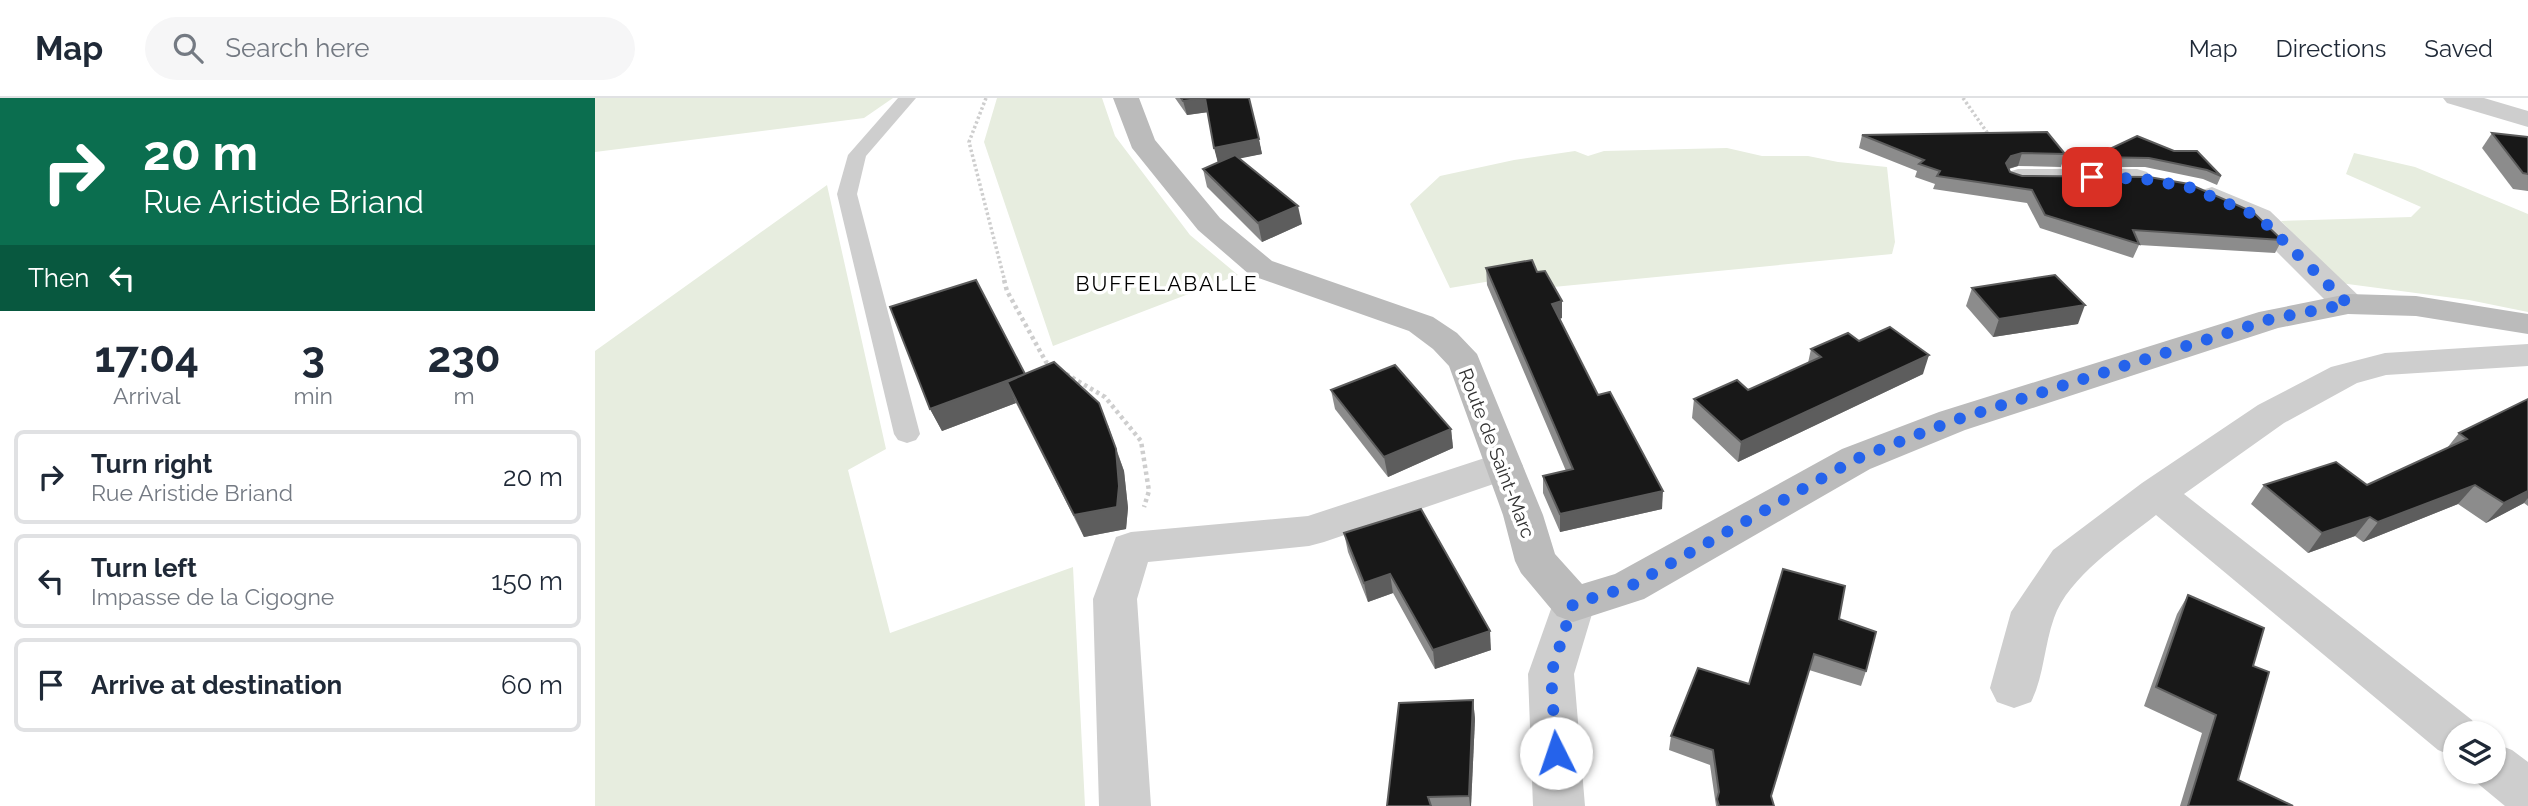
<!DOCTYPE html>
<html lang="en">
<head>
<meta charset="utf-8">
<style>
	body { margin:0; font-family:Raleway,sans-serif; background:#f6f6f7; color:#1f2937; height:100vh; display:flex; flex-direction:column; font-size:26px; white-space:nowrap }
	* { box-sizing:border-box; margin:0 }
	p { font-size:23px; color:#747a83 }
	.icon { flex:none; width:38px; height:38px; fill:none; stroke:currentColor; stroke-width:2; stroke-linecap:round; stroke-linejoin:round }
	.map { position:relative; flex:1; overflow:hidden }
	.panel { display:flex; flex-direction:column; background:#fff; width:595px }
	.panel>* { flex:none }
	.top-card { background:#0b6e4f; color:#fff; overflow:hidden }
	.fabs { position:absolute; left:1848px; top:623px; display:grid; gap:14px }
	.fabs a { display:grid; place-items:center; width:63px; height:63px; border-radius:50%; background:#fff; box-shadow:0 2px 5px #0004; font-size:35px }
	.pin { position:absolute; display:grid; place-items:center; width:60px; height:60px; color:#fff; margin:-30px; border-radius:14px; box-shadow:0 4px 10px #0006 }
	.me { position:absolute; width:77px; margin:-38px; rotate:356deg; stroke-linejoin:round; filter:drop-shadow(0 0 5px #0008) }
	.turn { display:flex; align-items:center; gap:24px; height:147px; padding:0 28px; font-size:32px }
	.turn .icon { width:91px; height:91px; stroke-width:2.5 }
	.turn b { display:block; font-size:49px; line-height:60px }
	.then { display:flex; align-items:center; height:66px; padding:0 28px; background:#0003; gap:14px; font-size:26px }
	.eta { display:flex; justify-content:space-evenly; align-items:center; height:119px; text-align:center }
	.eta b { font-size:42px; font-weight:700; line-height:49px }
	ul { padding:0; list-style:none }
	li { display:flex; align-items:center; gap:21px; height:94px; margin:0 14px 10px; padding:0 14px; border:4px solid #e0e1e3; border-radius:10px }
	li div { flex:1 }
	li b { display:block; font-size:26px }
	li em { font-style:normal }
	header { display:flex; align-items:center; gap:42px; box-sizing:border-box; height:98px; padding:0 35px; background:#fff; border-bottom:2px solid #e0e1e3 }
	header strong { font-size:33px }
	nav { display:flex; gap:38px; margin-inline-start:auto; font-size:24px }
	.search { width:490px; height:63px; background:#f6f6f7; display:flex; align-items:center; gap:18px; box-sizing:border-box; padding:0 24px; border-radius:38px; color:#747a83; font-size:26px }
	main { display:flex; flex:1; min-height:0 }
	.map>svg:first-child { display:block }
	.green { fill:#e7eddf }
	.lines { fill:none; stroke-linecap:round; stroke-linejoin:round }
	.path-far1 { stroke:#cecece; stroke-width:3.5; stroke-dasharray:2.5 2.5; stroke-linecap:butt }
	.path { stroke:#cecece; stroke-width:4.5; stroke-dasharray:3.5 3.5; stroke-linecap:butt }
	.lane { fill:#cecece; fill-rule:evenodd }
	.street { fill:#cecece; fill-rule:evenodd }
	.secondary { fill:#bbb; fill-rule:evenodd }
	.wall { fill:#8c8c8c }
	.shaded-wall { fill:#5d5d5d }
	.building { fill:#181818; stroke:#5d5d5d; stroke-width:2 }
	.route { stroke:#2563eb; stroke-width:12; stroke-dasharray:0 21.6 }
	.labels { text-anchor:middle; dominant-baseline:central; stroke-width:7; stroke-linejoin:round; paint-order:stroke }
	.street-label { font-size:19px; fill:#313131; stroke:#fff }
	.neighbourhood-label { font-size:21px; letter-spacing:2px; fill:#000; stroke:#fff }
</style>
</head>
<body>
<header>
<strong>Map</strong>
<div class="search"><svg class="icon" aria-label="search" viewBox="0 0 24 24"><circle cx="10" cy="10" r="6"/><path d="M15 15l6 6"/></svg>Search here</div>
<nav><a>Map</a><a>Directions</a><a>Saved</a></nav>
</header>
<main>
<section class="panel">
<div class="top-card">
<div class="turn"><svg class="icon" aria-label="right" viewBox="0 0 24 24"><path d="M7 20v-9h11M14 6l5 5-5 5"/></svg><div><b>20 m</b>Rue Aristide Briand</div></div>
<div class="then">Then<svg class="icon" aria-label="left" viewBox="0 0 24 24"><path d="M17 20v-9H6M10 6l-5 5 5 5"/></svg></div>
</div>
<div class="eta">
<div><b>17:04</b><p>Arrival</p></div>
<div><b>3</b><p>min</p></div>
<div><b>230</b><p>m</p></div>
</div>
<ul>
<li><svg class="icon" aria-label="right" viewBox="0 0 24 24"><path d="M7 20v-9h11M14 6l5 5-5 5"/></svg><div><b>Turn right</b><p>Rue Aristide Briand</p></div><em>20 m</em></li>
<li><svg class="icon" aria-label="left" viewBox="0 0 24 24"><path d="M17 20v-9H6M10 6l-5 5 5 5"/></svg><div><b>Turn left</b><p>Impasse de la Cigogne</p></div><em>150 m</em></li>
<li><svg class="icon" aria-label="arrive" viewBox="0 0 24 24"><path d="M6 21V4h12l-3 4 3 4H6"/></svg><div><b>Arrive at destination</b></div><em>60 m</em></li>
</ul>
</section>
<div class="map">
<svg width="1933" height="708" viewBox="0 0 1933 708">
	<rect width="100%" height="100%" fill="#fff"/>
	<g class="green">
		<path d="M0,0H298L269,20L0,54Z"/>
		<path d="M402,0H507L520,38L595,137L643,177L458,248L389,44Z"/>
		<path d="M1132,50L1167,58H1213L1243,64L1292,69L1300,144L1297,156L948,190L942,175L855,190L815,106L845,78L919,62L980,53L993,58L1009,53Z"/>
		<path d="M1759,55L1820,69L1933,116V214L1874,202L1745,185L1686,123L1816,119L1826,109L1751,76Z"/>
		<path d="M232,87L291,351L253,372L295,535L478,469L490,708H0V253Z"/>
	</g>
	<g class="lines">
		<g class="path-far1">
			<path d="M391,0L374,44L410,184"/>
			<path d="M1368,0L1396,40"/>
		</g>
		<g class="path">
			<path d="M409,182L412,193L451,264L458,268"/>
			<path d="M471,276L510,299L546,343L554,393L549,409"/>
		</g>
		<path class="lane" d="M303,0H321L271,58L262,96L325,336L321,342L312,345L303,342L299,336L242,96L253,57Z"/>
		<g class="street">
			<path d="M1848,0H1889L1933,13V29L1852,5Z"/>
			<path d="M1423,71H1542L1552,74L1556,80L1552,86L1542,89H1423L1413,86L1409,80L1413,74Z"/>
			<path d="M1617,89L1675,113L1765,199L1770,206L1765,213L1753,216L1741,213L1653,125L1607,104L1602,98L1607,92Z"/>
			<path d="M1933,246V268L1791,277L1762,285L1689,325L1589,396L1877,622L1884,635H1860V659L1843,652L1561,417C1527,444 1473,479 1459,520C1449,548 1449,578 1436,604L1419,610L1402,604L1395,590L1416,514L1458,452L1547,385L1663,307L1736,269L1790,255Z"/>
			<path d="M908,354L922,358L928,368L922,378L729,444L714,448L553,464L542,501L556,708H504L498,501L521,439L536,434L713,418Z"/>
			<path d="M978,488L994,494L1000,506L979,576L990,708H938L933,576L962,494Z"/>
			<path d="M1899,645L1917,652L1933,664V708H1910L1881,684L1877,674H1899Z"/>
		</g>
		<path class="secondary" d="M518,0H544L560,42L625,120L677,163L838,219L862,235L882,256L948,417L960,456L987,486L1020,476L1247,351L1344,314L1664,214L1753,196L1821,198L1933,216V236L1821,218L1753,216L1683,230L1370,332L1275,371L1049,501L978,524L962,518L926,475L920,463L908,417L854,268L838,251L814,233L655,177L603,132L537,50Z"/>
	</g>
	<g class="wall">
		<path d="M580,0H654L667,56L644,60L707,126L667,144L612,89L608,71L623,65L613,14L592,17Z"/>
		<path d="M1897,35L1933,39V93L1918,91L1887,50Z"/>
		<path d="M1267,37L1470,56L1466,69L1423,68L1414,71L1415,74L1427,78L1687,142L1680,155L1544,147L1538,160L1445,130L1432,105L1338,91L1340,86L1320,79L1322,73L1264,50Z"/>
		<path d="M1542,38L1626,78L1622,87L1608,81L1550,69H1495L1498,59Z"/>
		<path d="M891,170L942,174L967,220L964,221L1003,297L1067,411L965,434L948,395V378L971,373L892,187Z"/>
		<path d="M1377,190L1483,226L1398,239L1371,208Z"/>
		<path d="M1264,243L1328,276L1143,364L1097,320L1099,301L1153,292L1213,265L1216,251Z"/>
		<path d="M430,276L513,327L529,373L533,410L531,431L489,439L421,305L347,333L335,311Z"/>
		<path d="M736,292L856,331L858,350L793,379L740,311Z"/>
		<path d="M1933,301V408L1929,405L1891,425L1863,406L1768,444L1760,438L1713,455L1656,406L1669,387H1772L1852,350L1864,335Z"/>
		<path d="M749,435L896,552L840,571L798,495L773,504L753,454Z"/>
		<path d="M1593,497L1658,568L1643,682L1698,708H1585L1607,635L1549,608L1582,516Z"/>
		<path d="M1244,521L1271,573L1266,588L1214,572L1176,699L1179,708H1121L1115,667L1074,652L1076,638L1154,586Z"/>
		<path d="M878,602L880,621L876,708H792Z"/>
	</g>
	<g class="shaded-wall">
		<path d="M610,0L614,14L592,17L588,3Z"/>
		<path d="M664,41L667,56L623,65L619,50Z"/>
		<path d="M1427,55L1423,68L1412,71L1411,65L1416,58Z"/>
		<path d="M703,108L707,126L667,144L663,125Z"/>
		<path d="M967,203V220L957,223V206Z"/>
		<path d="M1490,207L1483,226L1398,239L1404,221Z"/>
		<path d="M1334,257L1328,276L1143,364L1146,344Z"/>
		<path d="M430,276L412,284L421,305L347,333L335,311Z"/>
		<path d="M504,305L529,373L533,410L531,431L489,439L479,417Z"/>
		<path d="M856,331L858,350L793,379L789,359Z"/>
		<path d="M1880,387L1863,406L1768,444L1783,424Z"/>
		<path d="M1068,393L1067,411L965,434V416Z"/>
		<path d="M1933,393V400L1929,405L1891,425L1909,405Z"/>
		<path d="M1775,419L1760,438L1713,455L1727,435Z"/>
		<path d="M795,476L798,495L773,504L769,485Z"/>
		<path d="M895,533L896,552L840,571L838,552Z"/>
		<path d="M878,602L880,621L876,708H875L874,698Z"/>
	</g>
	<g class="building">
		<path d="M586,0H609L588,3Z"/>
		<path d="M610,0H654L664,41L619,50Z"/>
		<path d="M1452,34L1470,56L1427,55L1416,58L1411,65L1415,74L1427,78L1554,79L1594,86L1658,114L1687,142L1538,132L1544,146L1450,117L1437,92L1342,78L1345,73L1324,66L1329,62L1267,37Z"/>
		<path d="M1897,35L1933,39V76L1928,75Z"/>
		<path d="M1542,38L1579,53H1602L1626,78L1612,72L1554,60L1498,59Z"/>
		<path d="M640,57L703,108L663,125L608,71Z"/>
		<path d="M937,162L942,174L950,173L967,203L957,206L1003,297L1015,294L1068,393L965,416L948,378L978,371L891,170Z"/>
		<path d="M1460,177L1490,207L1404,221L1377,190Z"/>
		<path d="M381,182L430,276L459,264L504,305L521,351L524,388L522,409L479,417L412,284L430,276L335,311L295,209Z"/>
		<path d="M1295,229L1334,257L1146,344L1099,301L1142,282L1153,292L1226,259L1216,251L1253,235L1264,243Z"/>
		<path d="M800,267L856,331L789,359L736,292Z"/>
		<path d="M1933,301V393L1909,405L1880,387L1783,424L1775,419L1727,435L1669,387L1741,364L1772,387L1872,341L1864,335Z"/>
		<path d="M826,411L895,533L838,552L795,476L769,485L749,435Z"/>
		<path d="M1188,471L1250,488L1244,521L1281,534L1271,573L1219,556L1176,698L1179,708H1124L1122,701L1124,694L1118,652L1076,638L1103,570L1154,586Z"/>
		<path d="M1593,497L1669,530L1658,568L1674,574L1643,682L1698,708H1593L1621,617L1561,589Z"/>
		<path d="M878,602L874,698L833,699L836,708H792L804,605Z"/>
	</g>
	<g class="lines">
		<path class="route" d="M961,655L956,576L978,506L1034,489L1261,361L1357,323L1676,221L1753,206L1664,119L1597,90L1549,81L1497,79"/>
	</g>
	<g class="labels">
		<g class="street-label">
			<text transform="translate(902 355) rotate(69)">Route de Saint-Marc</text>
		</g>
		<g class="neighbourhood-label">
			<text x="572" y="185">BUFFELABALLE</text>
		</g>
	</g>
</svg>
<div class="fabs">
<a><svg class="icon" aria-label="layers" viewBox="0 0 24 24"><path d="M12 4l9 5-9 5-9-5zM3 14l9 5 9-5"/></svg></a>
</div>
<div class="pin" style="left:1497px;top:79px;background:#d93025"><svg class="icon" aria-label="arrive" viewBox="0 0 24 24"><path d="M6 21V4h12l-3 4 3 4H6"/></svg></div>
<svg class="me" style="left:961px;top:655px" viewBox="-20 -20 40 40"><circle r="19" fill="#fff"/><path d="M0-13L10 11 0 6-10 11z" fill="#2563eb"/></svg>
</div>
</main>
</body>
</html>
